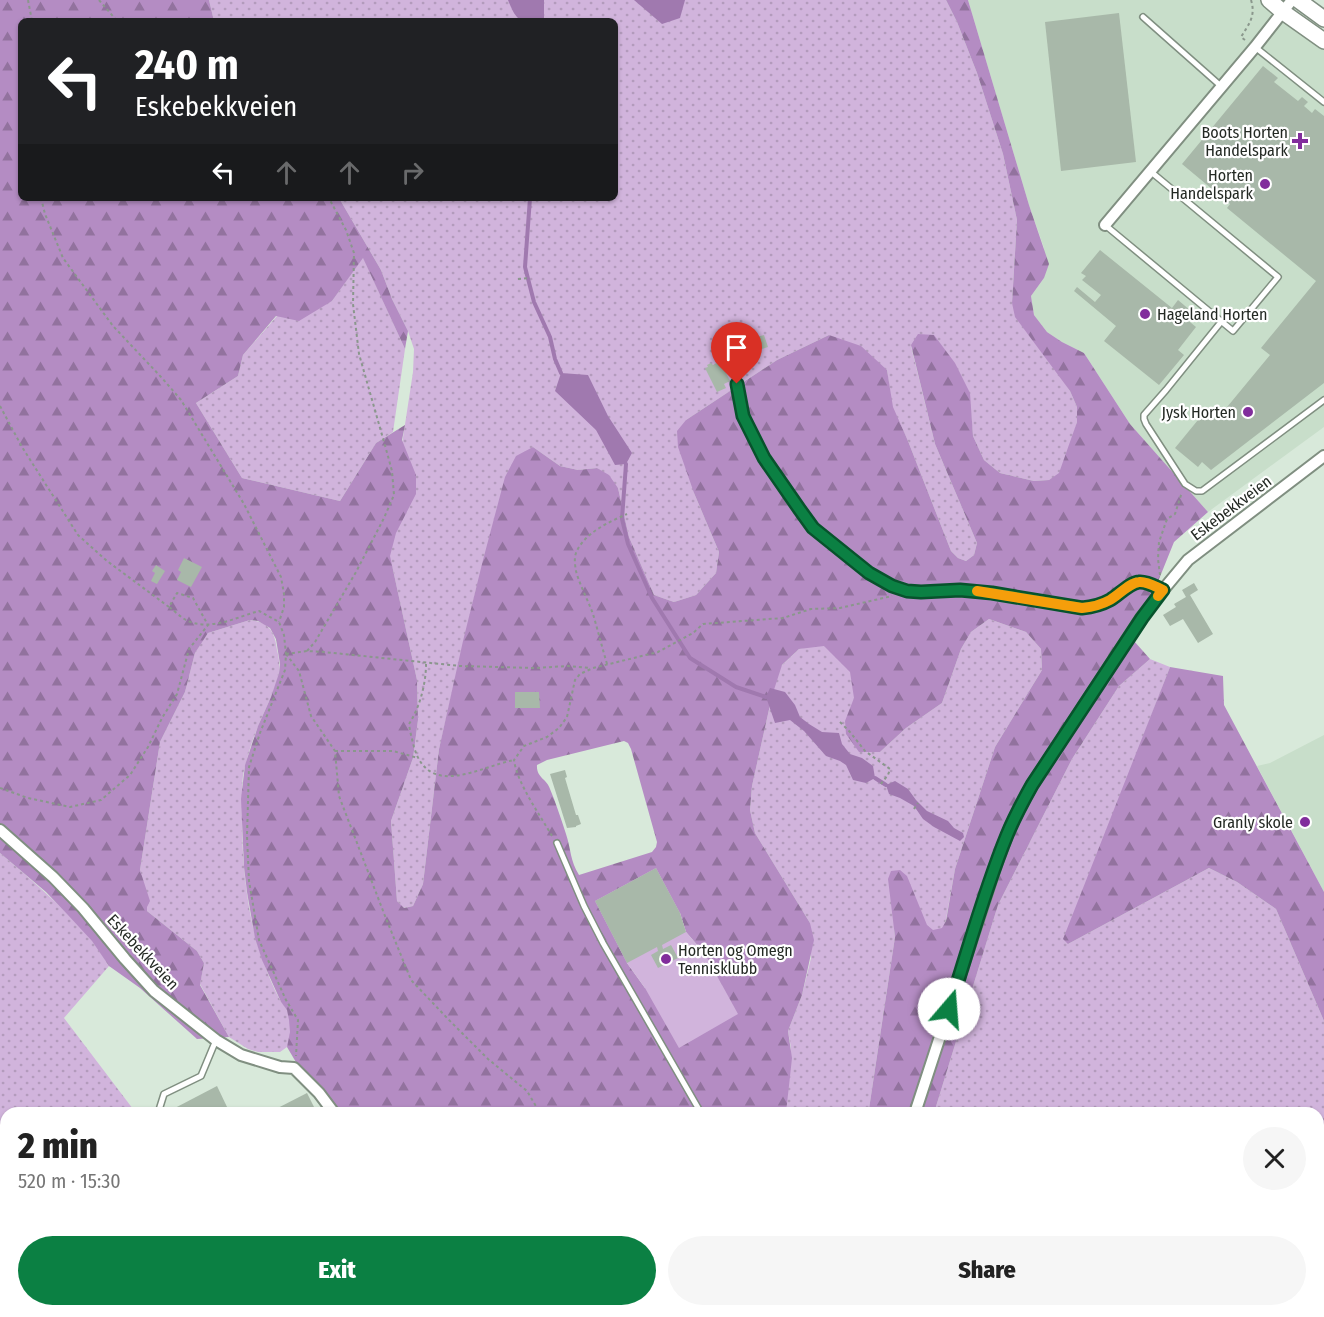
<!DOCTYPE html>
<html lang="en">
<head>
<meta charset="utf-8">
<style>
	body { margin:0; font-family:"Fira Sans Condensed",sans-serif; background:#f6f6f6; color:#222; height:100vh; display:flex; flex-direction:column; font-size:22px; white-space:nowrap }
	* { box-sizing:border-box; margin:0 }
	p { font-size:20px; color:#767676 }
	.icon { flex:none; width:33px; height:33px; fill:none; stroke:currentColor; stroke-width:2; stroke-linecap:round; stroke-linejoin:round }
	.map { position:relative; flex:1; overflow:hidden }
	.details { position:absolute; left:0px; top:1107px; width:1324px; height:210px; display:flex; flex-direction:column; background:#fff; border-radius:18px 18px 0 0; box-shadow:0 2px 4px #0004 }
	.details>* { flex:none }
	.hud { position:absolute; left:18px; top:18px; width:600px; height:183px; border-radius:9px; box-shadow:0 2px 4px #0004; background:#202124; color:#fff; overflow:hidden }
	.pin { position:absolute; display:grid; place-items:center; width:51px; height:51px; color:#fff; margin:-62px -26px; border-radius:50% 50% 50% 0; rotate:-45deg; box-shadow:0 0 6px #0007 }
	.pin .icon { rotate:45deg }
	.me { position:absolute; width:66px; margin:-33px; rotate:18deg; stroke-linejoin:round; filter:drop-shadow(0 0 4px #0008) }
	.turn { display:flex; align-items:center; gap:21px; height:126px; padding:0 18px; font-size:27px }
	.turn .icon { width:78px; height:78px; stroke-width:2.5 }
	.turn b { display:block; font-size:42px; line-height:51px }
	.lanes { display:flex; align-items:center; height:57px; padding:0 18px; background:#0003; justify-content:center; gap:30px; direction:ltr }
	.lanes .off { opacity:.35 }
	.round { display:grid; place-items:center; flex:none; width:63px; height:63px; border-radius:32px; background:#f6f6f6 }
	.summary { display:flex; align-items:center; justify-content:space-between; height:102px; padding:0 18px }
	h1 { font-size:36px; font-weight:800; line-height:45px }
	.cta { display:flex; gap:12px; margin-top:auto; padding:12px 18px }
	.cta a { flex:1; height:69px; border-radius:36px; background:#0b8043; color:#fff; font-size:24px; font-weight:800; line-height:69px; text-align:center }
	.cta a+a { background:#f6f6f6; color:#222 }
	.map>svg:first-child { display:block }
	.built { fill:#c8deca }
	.grass { fill:url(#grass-dots) }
	.forest { fill:url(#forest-firs); fill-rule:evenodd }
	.pitch { fill:#d1b4dc }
	.water { fill:#a079af }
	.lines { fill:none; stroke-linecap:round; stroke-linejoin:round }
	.stream { stroke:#a079af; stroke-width:4 }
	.building { fill:#a8b8a9 }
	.lane-casing { stroke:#808f81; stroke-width:8 }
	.street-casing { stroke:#808f81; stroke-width:14 }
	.secondary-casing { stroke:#808f81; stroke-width:18 }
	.path { stroke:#8a978c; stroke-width:2; stroke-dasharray:3 3; stroke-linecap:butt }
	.lane { stroke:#fff; stroke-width:5 }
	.street { stroke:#fff; stroke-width:10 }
	.secondary { stroke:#fff; stroke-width:15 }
	.route-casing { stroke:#07532c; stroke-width:15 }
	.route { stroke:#0b8043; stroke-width:10 }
	.slow { stroke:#f59e0b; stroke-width:10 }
	.poi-dot { fill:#812d9c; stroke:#fff; stroke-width:2 }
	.labels { text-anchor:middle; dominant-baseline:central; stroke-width:4.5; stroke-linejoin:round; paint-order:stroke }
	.poi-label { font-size:16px; fill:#232923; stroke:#fff; text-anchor:end }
	.street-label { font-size:16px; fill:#232923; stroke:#fff }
</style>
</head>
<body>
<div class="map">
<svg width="1324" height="1317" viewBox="0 0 1324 1317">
	<defs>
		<pattern id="grass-dots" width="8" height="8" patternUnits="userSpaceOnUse" patternTransform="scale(1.5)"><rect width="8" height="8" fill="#d1b4dc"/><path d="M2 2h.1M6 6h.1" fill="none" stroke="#b39bbc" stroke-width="1.8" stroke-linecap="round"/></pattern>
		<pattern id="forest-firs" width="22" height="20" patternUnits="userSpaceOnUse" patternTransform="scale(1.5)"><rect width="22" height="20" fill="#b48cc3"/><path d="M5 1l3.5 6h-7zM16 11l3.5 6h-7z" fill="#92729e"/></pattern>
	</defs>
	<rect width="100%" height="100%" fill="#d8e9da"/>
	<g class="built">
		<path d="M968,0H1265L1324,44V427L1208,512L1130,424L1084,353L1062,342L1047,332L1034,315L1031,296L1044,278V248L1029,205Z"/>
		<path d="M1324,735V892L1257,766L1270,763Z"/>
	</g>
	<g class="grass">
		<path d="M209,0H946L957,22L977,73L1003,154L1017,220L1012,303L1070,391L1077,407V422L1062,473L1049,480L1034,481L1000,473L984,460L973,436L971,414L911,346L935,444L977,543L974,555L966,561L958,558L951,551L908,441L892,407L887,370L829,335L777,360L686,420L694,493L719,552L716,573L696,595L674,602L654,595L629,537L618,488L597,468L578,470L560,466L533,447L476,589L439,749L423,884L413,906L403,908L397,901L391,821L413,758L418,720L417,680L393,570L386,549L413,372L414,349L408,331L392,299L381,270L339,198H615V21H214Z"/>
		<path d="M363,257L405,349L393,432L376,443L340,501L242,478L196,403L238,376L243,355L277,316L332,301Z"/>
		<path d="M989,619L1026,632L1041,649L1042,670L995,747L955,869L943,936L894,928L895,937L869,1109L874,1113H786L791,1048L788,1031L802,995L811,958L810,923L755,833L750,810L752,786L772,696L775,672L799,649L820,644L832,649L853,672L880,752L906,728L942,703L961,649L971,632Z"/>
		<path d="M250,620C269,622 275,632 277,650C279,658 280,665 279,673C275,691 266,707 259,724C254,736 249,750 246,763C242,774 242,788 242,799C241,849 245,911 262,958C267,972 273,987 280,1000C282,1004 286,1007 288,1011C292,1021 291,1038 287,1047L280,1052H258L248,1049L229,1037L200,984L204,963L197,951L147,911L140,870L160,742L185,692L195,653L201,643L208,633Z"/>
		<path d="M1150,659L1170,667L1133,763L1068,944L1209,868L1237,882L1276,909L1324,1021V1317H829L826,1311H1318V1113H934L998,905L1072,759L1119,686Z"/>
		<path d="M0,853C32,880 63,907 91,939C98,947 103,957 109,966L64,1018L136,1113H6V1311H219V1317H0Z"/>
	</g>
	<g class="forest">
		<path d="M0,0H209L214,21H21V198H339L381,270L392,299L408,331L405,349L363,258L332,301L299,321L276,316L243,355L238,376L196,403L242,478L340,501L376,443L405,425L402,440L416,475V494L396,533L390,556L417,680L418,720L413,758L391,821L397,901L404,908L413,906L423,884L439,749L463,641L483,560L505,477L516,456L533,447L560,466L578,470L597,468L609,475L618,488L629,537L654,595L674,602L696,595L716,573L719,552L694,493L678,447L677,431L686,420L777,360L829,335L861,346L887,370L893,407L908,441L951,551L958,558L966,561L974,555L977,543L935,444L911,345L918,334L934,335L955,363L970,393L973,436L984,460L1000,473L1034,481L1049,480L1059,473L1077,422V407L1070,391L1015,317L1012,303L1017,220L1003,154L977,73L957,22L946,0H968L1029,205L1049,264L1044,278L1031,296L1034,315L1047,332L1062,342L1084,353L1130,424L1208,512L1174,542L1134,641L1150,659L1119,686L1072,759L998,905L934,1113H874L869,1109L895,937L888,879L891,871L900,870L907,876L927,925L933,930L942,928L946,921L955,869L995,747L1042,670L1041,649L1026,632L989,619L971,632L961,649L942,703L906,728L880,752H859L846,734L845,721L854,698L850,672L824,646L799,649L782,665L772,696L752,786L750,810L755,833L810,923L814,940L802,995L788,1031L792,1058L786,1113H326L287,1047L290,1032L289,1020L287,1010L281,1002L262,960L255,938L247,892L244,867L241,799L245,765L258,726L271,697L279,673L280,664L276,639L270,628L258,621L250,620L208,633L195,653L185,692L160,742L140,870L150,901L147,907V911L197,951L204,963L200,985L229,1037L197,1039L140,988L109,966L92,941L67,914L46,892L0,853ZM624,741L628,743L631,749L657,842L656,847L652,852L579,875C570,861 571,849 566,834C561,819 556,803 550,789C547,779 536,778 537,765L547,760ZM680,913L686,932L705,954L645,988L627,963Z"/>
		<path d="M1170,667L1223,676L1224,705L1324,892V1021L1276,909L1237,882L1209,868L1068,944L1063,939Z"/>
		<path d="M498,1311H786L788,1315L792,1311H826L829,1317H504Z"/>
	</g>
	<path class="pitch" d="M656,868L680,913L686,932L705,954L738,1014L679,1048L645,988L627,963L595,901Z"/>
	<g class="water">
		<path d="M508,0H544V21C519,21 518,24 508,0Z"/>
		<path d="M634,0H685L680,18L662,24Z"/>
		<path d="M561,373L588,375L608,416L632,453L626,464L615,465L596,430L555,391Z"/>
		<path d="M770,688L785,692L795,705L800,717L809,724L822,732L839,733L842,744L850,754L862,758L873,766L875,778L866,783L853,780L846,765L840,761L826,756L804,731L790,720L775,723L766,697Z"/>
		<path d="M895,781L908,789L916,800L927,811L948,821L954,828L963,833L964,837L960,841L934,827L923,819L914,806L900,798L889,794L886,785Z"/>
	</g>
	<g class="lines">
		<g class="stream">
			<path d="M530,198L525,267L534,302L550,337L555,359L561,373"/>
			<path d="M626,464L622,519L628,544L652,598L690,658L736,687L766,697"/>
			<path d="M875,778L886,785"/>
		</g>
	</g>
	<g class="building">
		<path d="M1119,13L1136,162L1061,171L1045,22Z"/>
		<path d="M1263,66L1278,78L1274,82L1298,101L1302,97L1308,102L1304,106L1312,113L1315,109L1324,116V383L1211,470L1202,462L1198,467L1175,448L1207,409L1218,418L1270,355L1261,348L1316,281L1227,208L1230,204L1182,164Z"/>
		<path d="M1100,250L1172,308L1178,300L1191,311L1185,318L1196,327L1178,350L1184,355L1159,385L1104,341L1116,326L1074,291L1077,287L1095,302L1101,295L1082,280L1086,276L1081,273Z"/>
		<path d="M764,335L768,347L752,352L749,339Z"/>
		<path d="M720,361L730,381L724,384L726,388L717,392L705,368L708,367L707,365L711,363L713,365Z"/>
		<path d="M184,558L202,567L191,587L177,580L181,572L178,570Z"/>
		<path d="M156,565L165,571L157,584L151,581L155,573L152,571Z"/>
		<path d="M1194,583L1198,590L1190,595L1213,634L1198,643L1183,619L1170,626L1163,615L1176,607L1174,604L1186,597L1182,590Z"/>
		<path d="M515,692H539L540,708H515Z"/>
		<path d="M565,770L567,777L565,778L576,815H578L581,824L576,826V827L567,828L550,774Z"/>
		<path d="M656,868L680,913L686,932L662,945L663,949L671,945L678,958L658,968L651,955L658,951L657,947L627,963L595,901Z"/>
		<path d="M217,1086L228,1109L220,1113H175L173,1109Z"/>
		<path d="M307,1093L317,1113H268Z"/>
		<path d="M325,1311H341L329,1317Z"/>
	</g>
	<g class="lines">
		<g class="lane-casing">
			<g id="lane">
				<path d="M1143,17L1222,87"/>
				<path d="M1255,47L1324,102"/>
				<path d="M1105,225L1233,331L1278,277L1150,171"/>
				<path d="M1221,322L1166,390L1144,415V419L1146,424L1185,484L1196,491H1202L1324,400"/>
				<path d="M737,384L743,416L764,457L813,528L869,573L892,586L907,591L921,592L960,590L992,593L1082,608C1094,607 1104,604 1114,597C1121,592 1130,583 1139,582C1147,581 1156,587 1162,589"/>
				<path d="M557,843L584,906L603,943L701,1113"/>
				<path d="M159,1113V1110L164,1094L201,1076L216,1040"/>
				<path d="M982,1311L986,1317"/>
				<path d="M222,1317L224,1311"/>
			</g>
		</g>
		<g class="street-casing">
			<g id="street">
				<path d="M1105,225L1255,47L1292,0"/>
				<path d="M0,830L53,877L83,908L125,959L154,991L216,1040L241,1055L280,1067L294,1068L319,1093L334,1113"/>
				<path d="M915,1113L996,865L1011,825L1032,785L1141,618L1163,590L1188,560L1324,456"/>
				<path d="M512,1311L518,1317"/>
				<path d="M811,1311L815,1317"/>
				<path d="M899,1311L900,1317"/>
				<path d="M695,1317L700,1311"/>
			</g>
		</g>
		<g class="secondary-casing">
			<g id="secondary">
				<path d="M1269,0L1283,12L1324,41"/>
				<path d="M1298,0L1324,19"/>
			</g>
		</g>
		<g class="path">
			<path d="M28,0L32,21"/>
			<path d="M99,0L117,21"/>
			<path d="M1245,40L1241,37C1249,24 1256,16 1251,0"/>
			<path d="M41,198L45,214L63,258L113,326L162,378L181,400L244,504L281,577L284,594V607L279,622"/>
			<path d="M518,279L529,278"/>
			<path d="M0,406L22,447L78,535L107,561L169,607"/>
			<path d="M1160,575L1158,559L1159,542L1167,519L1175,514L1182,492"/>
			<path d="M307,651L315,642L356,572L384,518L394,495L392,471L386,449L359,354L353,304L354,253L346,230L331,202L326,198"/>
			<path d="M286,654L299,671L311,716L335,751L339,796L385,916L411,980L449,1020L488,1059L527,1091L540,1113"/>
			<path d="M286,654L307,651L324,652L460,666L535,668L568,666L590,668"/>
			<path d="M426,664C426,683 420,707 409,724C410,732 412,739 414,747C429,799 479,767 514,760"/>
			<path d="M607,664C602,647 598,631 593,614C588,600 580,586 576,571C575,565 574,558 576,553C584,533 609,522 627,514"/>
			<path d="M840,722L850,732L865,751L890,769L888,775L880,785"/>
			<path d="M335,751H393L418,758"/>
			<path d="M0,788L28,798L70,807L101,800L130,775L148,747L162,718L177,694L189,649L208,625L193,598L177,593L169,607C175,611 181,618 188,621C211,631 237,617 259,611L279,622L284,635L286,654L285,670L260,733L249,767L247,836L249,881L259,940L286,1000L298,1020L296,1056"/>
			<path d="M914,809L918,803"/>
			<path d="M552,836C540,815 517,783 514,760L524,746L547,737L559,728L567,717L575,680L580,674L593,668L658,652L693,633L703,624L783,618L811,609L840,608L892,596"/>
			<path d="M674,1311L677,1317"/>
		</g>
		<use href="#lane" class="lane"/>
		<use href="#street" class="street"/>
		<use href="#secondary" class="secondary"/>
	</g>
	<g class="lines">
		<g class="route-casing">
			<path id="route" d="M737,384L743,416L764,458L800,510L813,528L869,573L892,586L907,591L921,592L960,590L992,593L1082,608C1092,607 1101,605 1110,600C1119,595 1129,583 1139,582C1147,581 1156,587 1163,590L1142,618L1032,785C1023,801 1014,818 1007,835C984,891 968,951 949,1009"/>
		</g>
		<use href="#route" class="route"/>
		<path class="slow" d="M977,591L1082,608C1092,607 1101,605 1110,600C1119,595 1129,583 1139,582C1147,581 1156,587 1163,590L1158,596"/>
	</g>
	<g class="poi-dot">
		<path d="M1297 132h6v6h6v6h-6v6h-6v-6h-6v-6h6z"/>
		<circle cx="1265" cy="184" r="6"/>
		<circle cx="1145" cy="314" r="6"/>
		<circle cx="1248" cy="412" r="6"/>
		<circle cx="1305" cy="822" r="6"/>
		<circle cx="666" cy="959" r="6"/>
	</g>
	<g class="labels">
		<g class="poi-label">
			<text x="1288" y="132">Boots Horten<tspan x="1288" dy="18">Handelspark</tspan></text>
			<text x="1253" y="175">Horten<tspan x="1253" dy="18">Handelspark</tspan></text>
			<text x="1157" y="314" text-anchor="start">Hageland Horten</text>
			<text x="1236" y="412">Jysk Horten</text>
			<text x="1293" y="822">Granly skole</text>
			<text x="678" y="950" text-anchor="start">Horten og Omegn<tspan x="678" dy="18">Tennisklubb</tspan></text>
		</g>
		<g class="street-label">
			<text transform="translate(1231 508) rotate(-37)">Eskebekkveien</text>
			<text transform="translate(143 952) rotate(47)">Eskebekkveien</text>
		</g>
	</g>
</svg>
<div class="pin" style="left:737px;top:384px;background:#d93025"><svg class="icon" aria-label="arrive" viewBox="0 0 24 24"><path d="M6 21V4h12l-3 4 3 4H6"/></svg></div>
<svg class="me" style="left:949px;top:1009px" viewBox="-20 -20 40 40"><circle r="19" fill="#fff"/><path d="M0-13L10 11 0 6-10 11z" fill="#0b8043"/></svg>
<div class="hud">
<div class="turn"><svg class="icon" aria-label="left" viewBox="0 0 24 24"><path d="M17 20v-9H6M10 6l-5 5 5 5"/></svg><div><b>240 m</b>Eskebekkveien</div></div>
<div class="lanes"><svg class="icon" aria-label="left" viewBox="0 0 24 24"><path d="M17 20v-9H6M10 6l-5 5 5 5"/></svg><svg class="icon off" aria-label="ahead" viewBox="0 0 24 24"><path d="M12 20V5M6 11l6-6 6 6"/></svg><svg class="icon off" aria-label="ahead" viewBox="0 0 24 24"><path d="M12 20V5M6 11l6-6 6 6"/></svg><svg class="icon off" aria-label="right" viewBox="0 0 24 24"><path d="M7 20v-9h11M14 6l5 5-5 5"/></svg></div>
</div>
<section class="details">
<div class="summary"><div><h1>2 min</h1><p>520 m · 15:30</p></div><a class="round"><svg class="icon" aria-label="close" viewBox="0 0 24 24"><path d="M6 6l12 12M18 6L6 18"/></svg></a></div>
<div class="cta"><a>Exit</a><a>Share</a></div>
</section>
</div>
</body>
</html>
